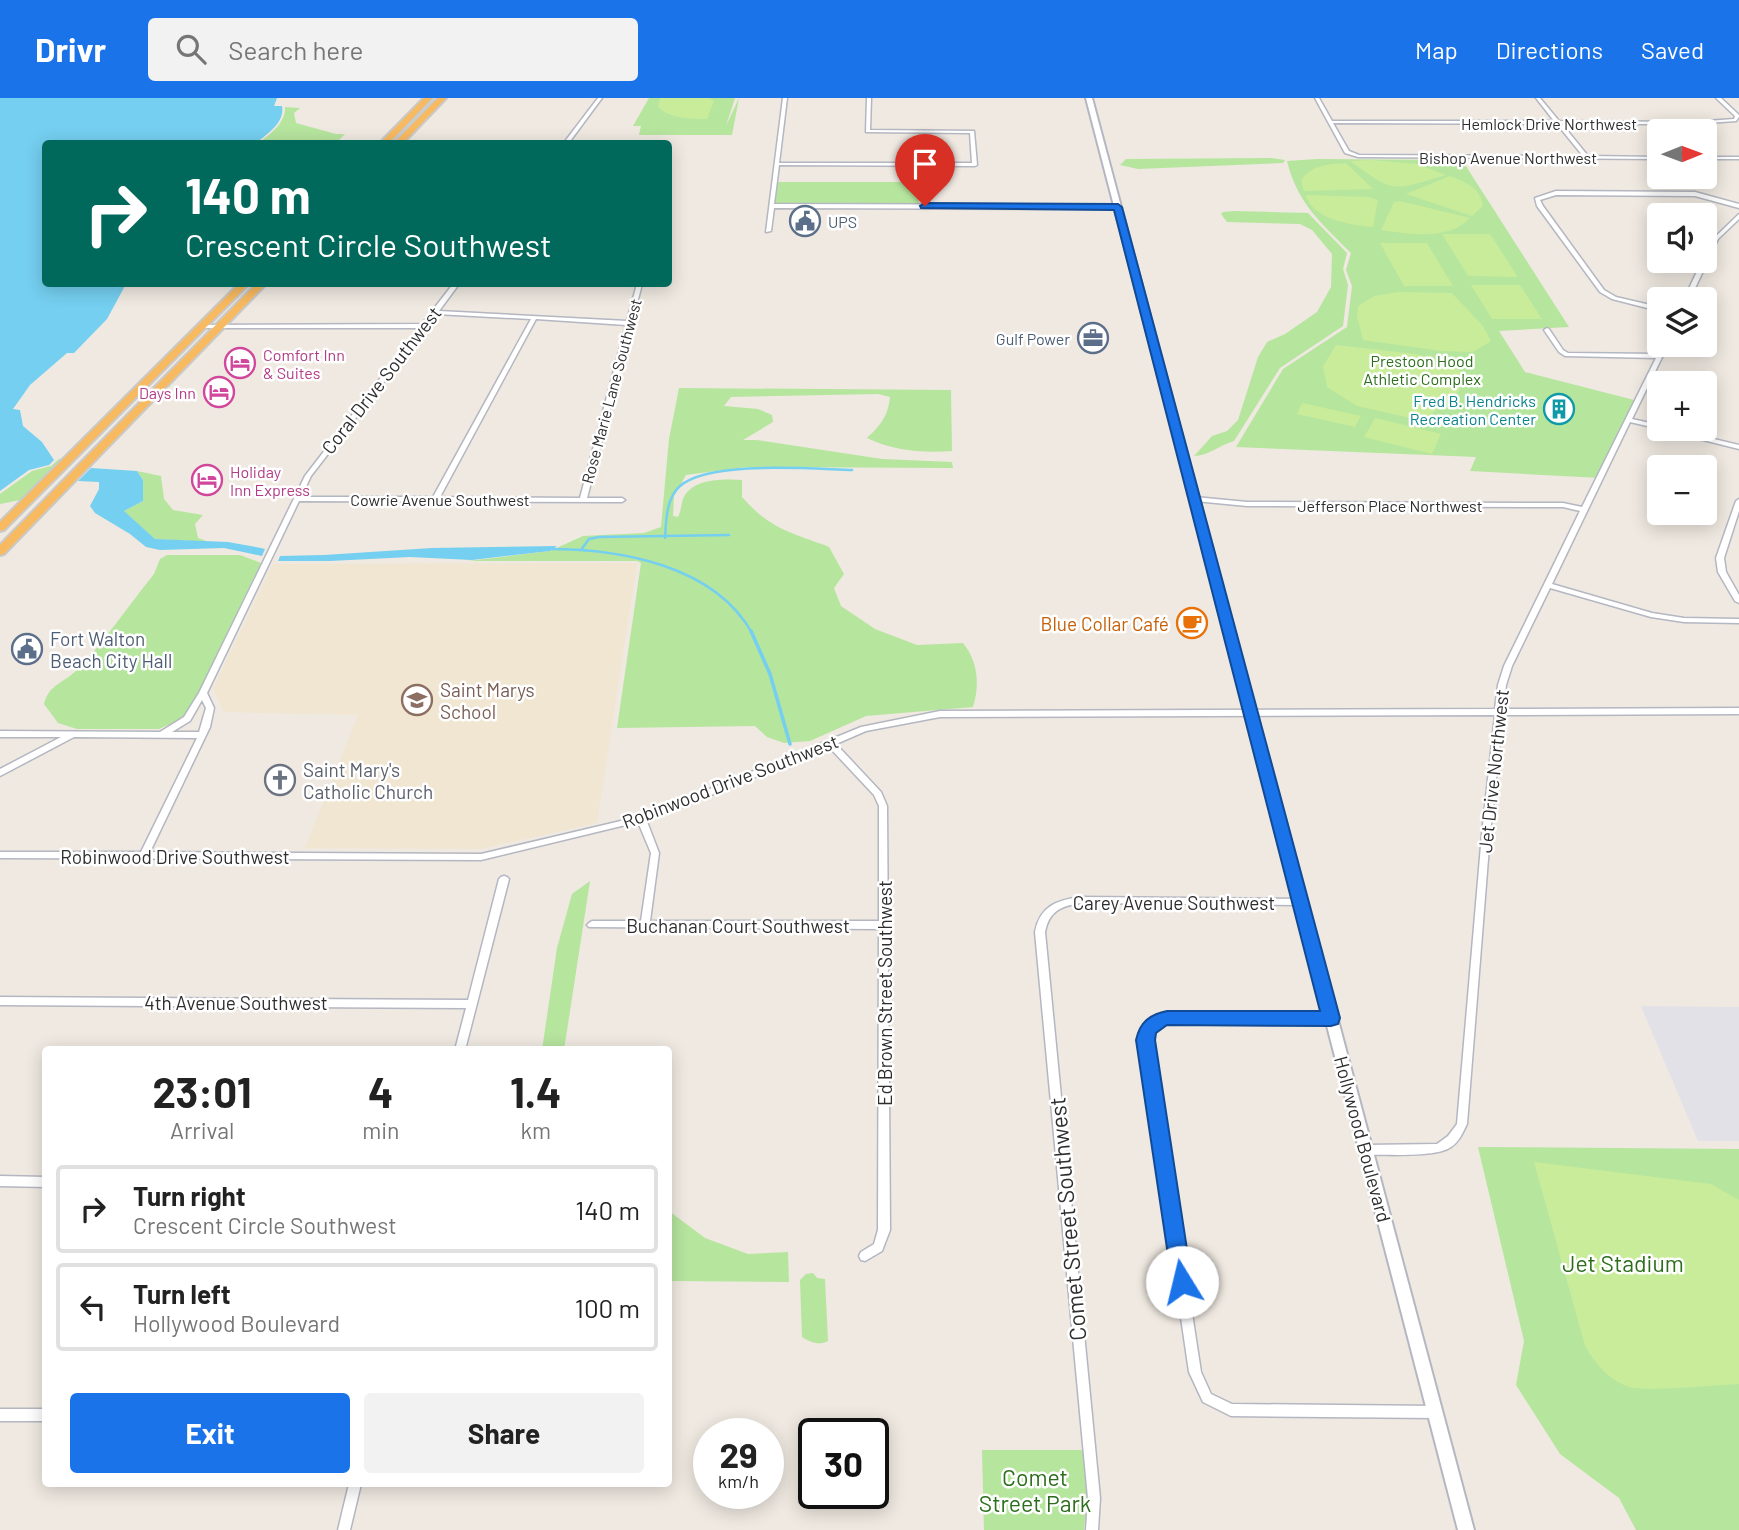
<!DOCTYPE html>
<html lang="en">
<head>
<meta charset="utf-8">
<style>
	body { margin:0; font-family:Barlow,sans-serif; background:#f2f2f2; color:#222; height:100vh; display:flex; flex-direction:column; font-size:26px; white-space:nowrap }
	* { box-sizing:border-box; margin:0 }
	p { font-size:23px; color:#767676 }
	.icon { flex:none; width:38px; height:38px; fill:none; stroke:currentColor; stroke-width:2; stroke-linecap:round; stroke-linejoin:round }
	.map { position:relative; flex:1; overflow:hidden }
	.sheet { position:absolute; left:42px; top:948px; width:630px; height:441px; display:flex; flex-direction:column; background:#fff; border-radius:7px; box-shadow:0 4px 18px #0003 }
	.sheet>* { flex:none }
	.guide { position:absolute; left:42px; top:42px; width:630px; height:147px; border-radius:7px; box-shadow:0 4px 18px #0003; background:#00695c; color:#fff; overflow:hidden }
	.needle { width:46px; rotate:89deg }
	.buttons { position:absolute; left:1647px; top:21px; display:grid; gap:14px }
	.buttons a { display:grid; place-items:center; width:70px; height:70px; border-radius:7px; background:#fff; box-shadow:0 4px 18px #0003; font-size:35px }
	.speed { position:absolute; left:693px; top:1320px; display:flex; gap:14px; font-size:35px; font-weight:700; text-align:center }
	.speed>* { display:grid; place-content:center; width:91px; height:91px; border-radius:50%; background:#fff; box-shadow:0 4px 18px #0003; line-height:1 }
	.speed small { font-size:18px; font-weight:400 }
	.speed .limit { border:4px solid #111; border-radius:10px; background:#fff; color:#111 }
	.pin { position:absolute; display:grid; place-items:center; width:60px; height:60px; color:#fff; margin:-72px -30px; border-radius:50% 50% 50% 0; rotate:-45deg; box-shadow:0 0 7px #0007 }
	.pin .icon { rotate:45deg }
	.me { position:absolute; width:77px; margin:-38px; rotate:351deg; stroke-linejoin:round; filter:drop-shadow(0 0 5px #0008) }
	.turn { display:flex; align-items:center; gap:24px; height:147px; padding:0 28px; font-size:32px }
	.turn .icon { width:91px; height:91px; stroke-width:2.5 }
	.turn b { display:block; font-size:49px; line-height:60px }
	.eta { display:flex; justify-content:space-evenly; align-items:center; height:119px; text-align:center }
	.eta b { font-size:42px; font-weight:700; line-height:49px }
	.button { display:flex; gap:14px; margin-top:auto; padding:14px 28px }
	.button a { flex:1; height:80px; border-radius:7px; background:#1a73e8; color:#fff; font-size:28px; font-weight:700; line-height:80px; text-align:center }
	.button a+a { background:#f2f2f2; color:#222 }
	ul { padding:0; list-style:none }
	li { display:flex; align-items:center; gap:21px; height:88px; margin:0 14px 10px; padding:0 14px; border:4px solid #e0e0e0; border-radius:7px }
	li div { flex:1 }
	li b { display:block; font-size:26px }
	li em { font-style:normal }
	header { display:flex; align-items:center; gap:42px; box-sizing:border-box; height:98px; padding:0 35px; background:#1a73e8; color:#fff }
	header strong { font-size:33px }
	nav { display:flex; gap:38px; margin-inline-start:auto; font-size:24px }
	.search { width:490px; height:63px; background:#f2f2f2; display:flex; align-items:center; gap:18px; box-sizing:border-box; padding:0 24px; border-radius:7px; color:#767676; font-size:26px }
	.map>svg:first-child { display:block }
	.industrial { fill:#e3e1e8 }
	.education { fill:#f0e6d1 }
	.green { fill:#b6e59e }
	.pitch { fill:#c9ec9a }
	.water { fill:#75cff0 }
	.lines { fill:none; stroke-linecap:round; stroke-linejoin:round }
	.stream-far1 { stroke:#75cff0; stroke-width:2.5 }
	.stream { stroke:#75cff0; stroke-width:3.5 }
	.minor-casing { stroke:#b4b7c1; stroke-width:3 }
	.tertiary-casing { stroke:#b4b7c1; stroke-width:4 }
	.trunk-casing { stroke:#c9c9c9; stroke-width:4 }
	.minor { fill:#fff; fill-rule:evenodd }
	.tertiary { fill:#fff; fill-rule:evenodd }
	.trunk { fill:#f8ba60; fill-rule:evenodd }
	.route { fill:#1a73e8; stroke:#114b97; stroke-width:2 }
	.labels { text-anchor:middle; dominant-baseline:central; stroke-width:5; stroke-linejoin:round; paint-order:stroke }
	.far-street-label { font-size:16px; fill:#2e2e2e; stroke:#fff }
	.far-service-label { font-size:16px; fill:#4e5e75; stroke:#fff; text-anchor:start }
	.far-hotel-label { font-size:16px; fill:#b23c85; stroke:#fff; text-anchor:start }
	.far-park-label { font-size:16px; fill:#2c6e1b; stroke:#fff }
	.far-culture-label { font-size:16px; fill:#0d838f; stroke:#fff; text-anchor:end }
	.street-label { font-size:19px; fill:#2e2e2e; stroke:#fff }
	.food-label { font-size:19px; fill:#c56008; stroke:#fff; text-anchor:end }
	.service-label { font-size:19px; fill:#4e5e75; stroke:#fff; text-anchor:start }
	.education-label { font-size:19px; fill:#785e54; stroke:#fff; text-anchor:start }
	.worship-label { font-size:19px; fill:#5b616d; stroke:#fff; text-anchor:start }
	.near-street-label { font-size:23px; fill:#2e2e2e; stroke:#fff }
	.near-park-label { font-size:23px; fill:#2c6e1b; stroke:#fff }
</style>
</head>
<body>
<header>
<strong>Drivr</strong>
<div class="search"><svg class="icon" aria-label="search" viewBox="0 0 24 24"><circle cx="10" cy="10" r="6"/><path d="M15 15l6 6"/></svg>Search here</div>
<nav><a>Map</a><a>Directions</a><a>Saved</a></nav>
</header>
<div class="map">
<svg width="1739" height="1432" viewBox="0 0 1739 1432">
	<rect width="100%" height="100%" fill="#efe9e1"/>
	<path class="industrial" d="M1641,908L1739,909V1043H1698Z"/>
	<path class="education" d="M637,465L597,725L480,751L305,750L358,617L224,614L213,590L273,466Z"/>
	<g class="green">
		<path d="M649,0H735L726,28L739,0L732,37H639L641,28H633Z"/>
		<path d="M285,9L300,10L294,15L296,25L336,36H345L337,44L358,45H259C270,36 286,25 285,9Z"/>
		<path d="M1271,60L1285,62L1283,65L1138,71L1120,67L1126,61Z"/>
		<path d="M1317,61L1462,62L1569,229L1499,233L1525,274L1638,303L1600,380L1470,373L1476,359L1236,349L1283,271L1347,229L1352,188L1346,172L1351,155C1322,126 1297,105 1287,63Z"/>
		<path d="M778,84H917L919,107L775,106Z"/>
		<path d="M1235,113L1308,115L1347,155L1343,171L1348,187L1343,228L1280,270L1234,343C1220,347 1208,358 1194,358L1212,338L1227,333L1238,322L1258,259L1267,244L1285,236L1317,214L1331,189L1332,156L1312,132L1300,126L1227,124L1221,116L1223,114Z"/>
		<path d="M679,290L951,292L952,353C924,355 893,353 867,340C881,327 888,318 890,299L878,296L731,299L724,308L758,311L772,317L773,324L743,342H757L882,361L952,364L953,370L746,369L686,377L674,398L673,418L678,419C681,413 681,407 683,401C692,380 723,381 742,382V399C771,432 790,434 829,449L844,476L834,490L841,508L875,531L917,547L963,545C978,563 980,587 973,609L866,618L810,643L784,645L767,639L755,628L617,630L641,465L637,463H468L550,453L583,438L644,435L661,429L669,341Z"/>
		<path d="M59,361H61L20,402L0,406V396L32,373L51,368Z"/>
		<path d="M137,373L161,378L164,401L173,412L203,417L195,426L198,440L209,444L155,441L127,417L124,413L143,403V382Z"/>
		<path d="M167,457H240L261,465L190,612L182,621L159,631H77L58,625L44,606C49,586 64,585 77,572C105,543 129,507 154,476L160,461Z"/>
		<path d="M590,783L564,952H542L557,850L572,796Z"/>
		<path d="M1478,1049L1739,1051V1432H1636L1619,1400L1560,1356L1516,1287L1524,1243Z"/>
		<path d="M669,1113L705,1140L748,1156L788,1154L789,1184L669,1183Z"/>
		<path d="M813,1175L817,1180L825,1181L828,1243C819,1248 810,1244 802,1239L800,1182L806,1176Z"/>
		<path d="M982,1352H1083L1087,1403L1084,1432H984Z"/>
	</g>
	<g class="pitch">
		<path d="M660,0H709L714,3L707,21C690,21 670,21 658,9Z"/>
		<path d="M1371,62L1417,66L1446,77C1393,92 1396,97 1350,63Z"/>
		<path d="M1346,65L1373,91L1304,93L1301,82C1312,67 1329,66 1346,65Z"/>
		<path d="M1450,78C1465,84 1481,90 1483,108L1472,118L1406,96Z"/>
		<path d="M1306,97L1369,99L1378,102L1373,129C1352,127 1312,122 1306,97Z"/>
		<path d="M1400,103L1470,120C1449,143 1408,136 1381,132L1394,104Z"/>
		<path d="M1442,136H1490L1518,179L1468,178Z"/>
		<path d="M1380,145H1427L1453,188H1404Z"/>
		<path d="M1471,187H1520L1542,221H1492Z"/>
		<path d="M1399,194L1452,195L1483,228L1491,243L1473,254L1442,253L1363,242L1357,218L1358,208L1374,198Z"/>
		<path d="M1336,247L1415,256L1448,264L1466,278L1458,294L1423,323L1357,308L1327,289L1323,268Z"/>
		<path d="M1302,305L1361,318L1355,329L1297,316Z"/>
		<path d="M1375,320L1441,336L1432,356L1364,339Z"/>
		<path d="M1534,1064L1711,1086L1739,1102V1286C1718,1287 1644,1294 1629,1289C1609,1282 1595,1266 1585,1248Z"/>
	</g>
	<g class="water">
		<path d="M0,0H277L274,8H282C285,25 267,36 256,45L46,46V186H126L107,221L74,255H67L30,287L13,311L20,312L23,328L42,344L54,362L49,367L29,372L0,393Z"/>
		<path d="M91,370L137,373L143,382V403L124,413L155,441L228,444L261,450L265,451L262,458L224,450L160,452L146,449L130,436L95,415L90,408L99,391V384L78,383Z"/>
		<path d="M557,448L550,453L472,462L410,459L330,463H278L280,458L324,457L432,450Z"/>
	</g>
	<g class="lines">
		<g class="stream-far1">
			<path d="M665,440C666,424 666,400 680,388C710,362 812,371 852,372"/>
			<path d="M549,451C620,451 714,467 752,535"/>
			<path d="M581,452L589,441L599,439L729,437"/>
		</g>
		<path class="stream" d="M751,533L770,576L790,646"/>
		<g class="minor-casing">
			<g id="minor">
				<path d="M598,0H602L568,46H563Z"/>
				<path d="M783,0H787L779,65H972L970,35L866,34L867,0H871L870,32L974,33L977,67L975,68L779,67L774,106L1118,107L1121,109L1118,111L774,110L771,133L766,134Z"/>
				<path d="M1315,0H1319L1332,23H1554L1536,0H1540L1559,23L1693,24L1734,21L1735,18L1716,0H1721L1739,17V19L1736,23L1693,26H1562L1588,58L1659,59V61L1358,59L1345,55ZM1333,25L1557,26L1583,58L1359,57L1349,53Z"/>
				<rect x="1704" y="59" width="35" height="2"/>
				<path d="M1556,93L1695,94L1739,106V110L1695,98L1556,97L1540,102L1543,108L1604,192L1616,199L1659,209V213L1612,201L1600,194L1537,108L1535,100Z"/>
				<path d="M1739,116V121L1718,141L1690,201H1684L1702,163H1704V158L1711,144L1704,143V139L1713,141Z"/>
				<path d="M453,186H459L439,213L627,223L637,186H642L587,400H622L625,402L622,404L299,403L207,595L214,610L210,629L150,754L481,756L625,722L673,706L861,629L940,613L1495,611L1498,587L1504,568L1580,413L1563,409L1247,408L1195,403L1192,401L1195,399L1247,404L1563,405L1582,409L1656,260L1565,258L1559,254L1544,232L1547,230L1549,231L1563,252L1568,255L1657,256L1662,247H1668L1632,321L1659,327L1660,331L1630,324L1552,486L1652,515L1684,520L1739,521V525L1684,524L1651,519L1550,490L1512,568L1506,587L1503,611L1739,610V616L1503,617L1490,736L1467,1026C1463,1034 1459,1044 1451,1049C1436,1060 1386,1056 1366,1057L1362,1055L1361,1052L1362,1049L1366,1047L1437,1046L1448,1038L1457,1026L1482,736L1495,617L940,619L866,633L836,646L881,694L887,708L890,1132L882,1153L865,1163L861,1162L859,1158L861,1154L874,1146L878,1132L879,831L589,829L587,827L589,825L592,823H641L651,755L638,724L481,762L0,760V754H141L197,640L74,639L0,678V671L61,639H0V633L160,634L184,619L199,595L305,378L419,230H201L198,228L199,227L422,226ZM436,216L531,221L433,399H301L311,378ZM536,221L626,227L580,400L440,399ZM202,602L206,610L199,634H172L190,623ZM829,649L874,697L879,708V823H650L659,755L646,721L679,710Z"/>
				<path d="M1662,331H1672L1739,347V351L1663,332Z"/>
				<path d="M1739,401V413L1724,460L1726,474L1739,497V505L1735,503L1718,474L1716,460L1736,403Z"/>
				<path d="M504,778L507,779L509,781L465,952H455L466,910L0,907V899L468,902L499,781L501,779Z"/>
				<path d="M1081,799L1300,801L1303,802L1305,804L1303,806L1300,807L1081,805C1061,808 1049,813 1045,834L1100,1400L1098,1432H1086L1088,1400L1035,834C1040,808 1057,802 1081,799Z"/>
				<path d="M1167,916H1331L1335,917L1336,920L1335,923L1331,924H1167C1155,928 1150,934 1151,947L1201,1274L1211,1296L1232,1306L1435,1308L1439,1310L1441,1314L1439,1318L1435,1320L1231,1318L1203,1304L1189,1274L1141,947C1140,928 1150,921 1167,916Z"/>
				<path d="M0,1078L46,1079V1089L0,1088Z"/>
				<rect x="0" y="1311" width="46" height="12"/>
				<path d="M349,1386H361L350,1432H338Z"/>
			</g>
		</g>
		<g class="tertiary-casing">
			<path id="tertiary" d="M1086,0H1092L1474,1432H1458Z"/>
		</g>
		<g class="trunk-casing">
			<g id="trunk">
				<path d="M424,0H432L388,46H379Z"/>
				<path d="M438,0H446L402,46H393Z"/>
				<path d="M239,186H249L4,432L0,433V424Z"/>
				<path d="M256,186H266L4,456L0,457V447Z"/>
			</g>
		</g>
		<use href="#minor" class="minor"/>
		<use href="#tertiary" class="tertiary"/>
		<use href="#trunk" class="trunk"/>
	</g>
	<path class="route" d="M925,105L1118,106L1122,109L1340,920L1338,926L1331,928L1167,927L1156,935L1155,942L1192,1184L1189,1191L1182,1194L1175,1191L1172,1184L1136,942C1140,924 1149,917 1167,913H1320L1114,112L921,110L920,108Z"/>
	<defs>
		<g id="civic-ring" transform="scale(1.575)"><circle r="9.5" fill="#fff" stroke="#5c6f8a" stroke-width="1.5"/><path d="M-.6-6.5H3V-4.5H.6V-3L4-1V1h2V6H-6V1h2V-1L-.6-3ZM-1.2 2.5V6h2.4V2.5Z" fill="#5c6f8a"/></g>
		<g id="office-ring" transform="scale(1.575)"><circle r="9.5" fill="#fff" stroke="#5c6f8a" stroke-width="1.5"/><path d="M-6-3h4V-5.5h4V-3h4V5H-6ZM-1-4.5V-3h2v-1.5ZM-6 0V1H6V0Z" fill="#5c6f8a"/></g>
		<g id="hotel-ring" transform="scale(1.575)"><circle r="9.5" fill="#fff" stroke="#d1479c" stroke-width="1.5"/><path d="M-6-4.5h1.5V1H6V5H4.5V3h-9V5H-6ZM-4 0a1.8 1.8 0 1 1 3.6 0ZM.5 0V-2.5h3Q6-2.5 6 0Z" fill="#d1479c"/></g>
		<g id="building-ring" transform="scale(1.575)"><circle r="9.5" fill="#fff" stroke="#0f9aa8" stroke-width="1.5"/><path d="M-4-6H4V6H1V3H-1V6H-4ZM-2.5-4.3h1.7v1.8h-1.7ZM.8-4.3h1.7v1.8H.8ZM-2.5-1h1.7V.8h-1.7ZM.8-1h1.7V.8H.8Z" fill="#0f9aa8"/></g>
		<g id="cafe-ring" transform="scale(1.575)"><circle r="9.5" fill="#fff" stroke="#e8710a" stroke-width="1.5"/><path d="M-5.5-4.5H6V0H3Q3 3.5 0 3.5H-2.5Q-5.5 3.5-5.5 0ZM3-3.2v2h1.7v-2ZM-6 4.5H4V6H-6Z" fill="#e8710a"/></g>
		<g id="school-ring" transform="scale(1.575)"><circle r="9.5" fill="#fff" stroke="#8d6e63" stroke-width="1.5"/><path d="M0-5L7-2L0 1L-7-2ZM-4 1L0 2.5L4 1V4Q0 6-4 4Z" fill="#8d6e63"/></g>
		<g id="church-ring" transform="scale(1.575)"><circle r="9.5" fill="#fff" stroke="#6b7280" stroke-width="1.5"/><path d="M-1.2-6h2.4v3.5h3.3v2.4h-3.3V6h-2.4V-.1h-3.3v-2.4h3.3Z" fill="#6b7280"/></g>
	</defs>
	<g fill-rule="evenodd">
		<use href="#civic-ring" x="805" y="123"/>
		<use href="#office-ring" x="1093" y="240"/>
		<use href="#hotel-ring" x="240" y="265"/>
		<use href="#hotel-ring" x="219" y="294"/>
		<use href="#building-ring" x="1559" y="311"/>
		<use href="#hotel-ring" x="207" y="382"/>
		<use href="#cafe-ring" x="1192" y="525"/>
		<use href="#civic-ring" x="27" y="551"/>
		<use href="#school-ring" x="417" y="602"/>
		<use href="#church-ring" x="280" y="682"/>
	</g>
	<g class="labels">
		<g class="far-street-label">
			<text x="1549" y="25">Hemlock Drive Northwest</text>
			<text x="1508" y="59">Bishop Avenue Northwest</text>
			<text transform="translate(611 293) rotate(-75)">Rose Marie Lane Southwest</text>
			<text x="440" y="401">Cowrie Avenue Southwest</text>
			<text x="1390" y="407">Jefferson Place Northwest</text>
		</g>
		<g class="far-service-label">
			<text x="828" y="123">UPS</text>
			<text x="1070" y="240" text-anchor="end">Gulf Power</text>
		</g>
		<g class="far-hotel-label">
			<text x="263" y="256">Comfort Inn<tspan x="263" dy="18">&amp; Suites</tspan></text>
			<text x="196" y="294" text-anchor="end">Days Inn</text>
			<text x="230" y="373">Holiday<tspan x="230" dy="18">Inn Express</tspan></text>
		</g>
		<g class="far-park-label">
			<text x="1422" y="262">Prestoon Hood<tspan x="1422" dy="18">Athletic Complex</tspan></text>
		</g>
		<g class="far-culture-label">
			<text x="1536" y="302">Fred B. Hendricks<tspan x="1536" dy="18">Recreation Center</tspan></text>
		</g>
		<g class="street-label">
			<text transform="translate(381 282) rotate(-52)">Coral Drive Southwest</text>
			<text transform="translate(1493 673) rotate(-84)">Jet Drive Northwest</text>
			<text transform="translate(730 683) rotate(-21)">Robinwood Drive Southwest</text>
			<text x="175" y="758">Robinwood Drive Southwest</text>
			<text x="1174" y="804">Carey Avenue Southwest</text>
			<text x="738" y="827">Buchanan Court Southwest</text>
			<text transform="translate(884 895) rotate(-90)">Ed Brown Street Southwest</text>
			<text x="236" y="904">4th Avenue Southwest</text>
			<text transform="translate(1363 1041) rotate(75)">Hollywood Boulevard</text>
		</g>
		<g class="food-label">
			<text x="1169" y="525">Blue Collar Café</text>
		</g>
		<g class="service-label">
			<text x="50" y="540">Fort Walton<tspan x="50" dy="22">Beach City Hall</tspan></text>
		</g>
		<g class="education-label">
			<text x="440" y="591">Saint Marys<tspan x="440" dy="22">School</tspan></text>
		</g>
		<g class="worship-label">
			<text x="303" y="671">Saint Mary's<tspan x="303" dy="22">Catholic Church</tspan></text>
		</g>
		<g class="near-street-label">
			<text transform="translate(1067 1121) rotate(-95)">Comet Street Southwest</text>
		</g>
		<g class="near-park-label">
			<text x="1623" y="1165">Jet Stadium</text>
			<text x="1035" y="1379">Comet<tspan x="1035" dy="26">Street Park</tspan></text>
		</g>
	</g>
</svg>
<div class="buttons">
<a><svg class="needle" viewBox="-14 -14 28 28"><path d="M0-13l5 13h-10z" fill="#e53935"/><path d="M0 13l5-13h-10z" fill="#767676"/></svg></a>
<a><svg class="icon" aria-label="sound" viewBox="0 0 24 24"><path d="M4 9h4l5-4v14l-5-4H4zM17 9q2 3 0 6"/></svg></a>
<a><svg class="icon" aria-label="layers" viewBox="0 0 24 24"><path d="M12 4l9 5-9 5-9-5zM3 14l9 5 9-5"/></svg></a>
<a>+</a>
<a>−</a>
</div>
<div class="speed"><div>29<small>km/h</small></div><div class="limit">30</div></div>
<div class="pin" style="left:925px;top:108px;background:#d93025"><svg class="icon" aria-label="arrive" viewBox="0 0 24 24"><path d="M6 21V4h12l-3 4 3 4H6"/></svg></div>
<svg class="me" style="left:1182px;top:1184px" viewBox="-20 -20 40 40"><circle r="19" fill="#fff"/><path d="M0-13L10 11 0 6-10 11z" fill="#1a73e8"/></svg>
<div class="guide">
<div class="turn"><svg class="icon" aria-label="right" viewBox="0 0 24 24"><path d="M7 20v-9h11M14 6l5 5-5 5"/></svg><div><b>140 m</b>Crescent Circle Southwest</div></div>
</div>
<section class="sheet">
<div class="eta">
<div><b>23:01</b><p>Arrival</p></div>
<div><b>4</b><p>min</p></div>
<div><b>1.4</b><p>km</p></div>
</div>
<ul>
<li><svg class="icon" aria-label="right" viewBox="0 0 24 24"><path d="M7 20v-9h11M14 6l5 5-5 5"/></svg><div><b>Turn right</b><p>Crescent Circle Southwest</p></div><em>140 m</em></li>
<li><svg class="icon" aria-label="left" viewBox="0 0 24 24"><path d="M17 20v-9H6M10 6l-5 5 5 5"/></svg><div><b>Turn left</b><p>Hollywood Boulevard</p></div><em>100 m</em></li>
</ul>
<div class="button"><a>Exit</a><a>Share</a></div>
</section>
</div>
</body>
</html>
